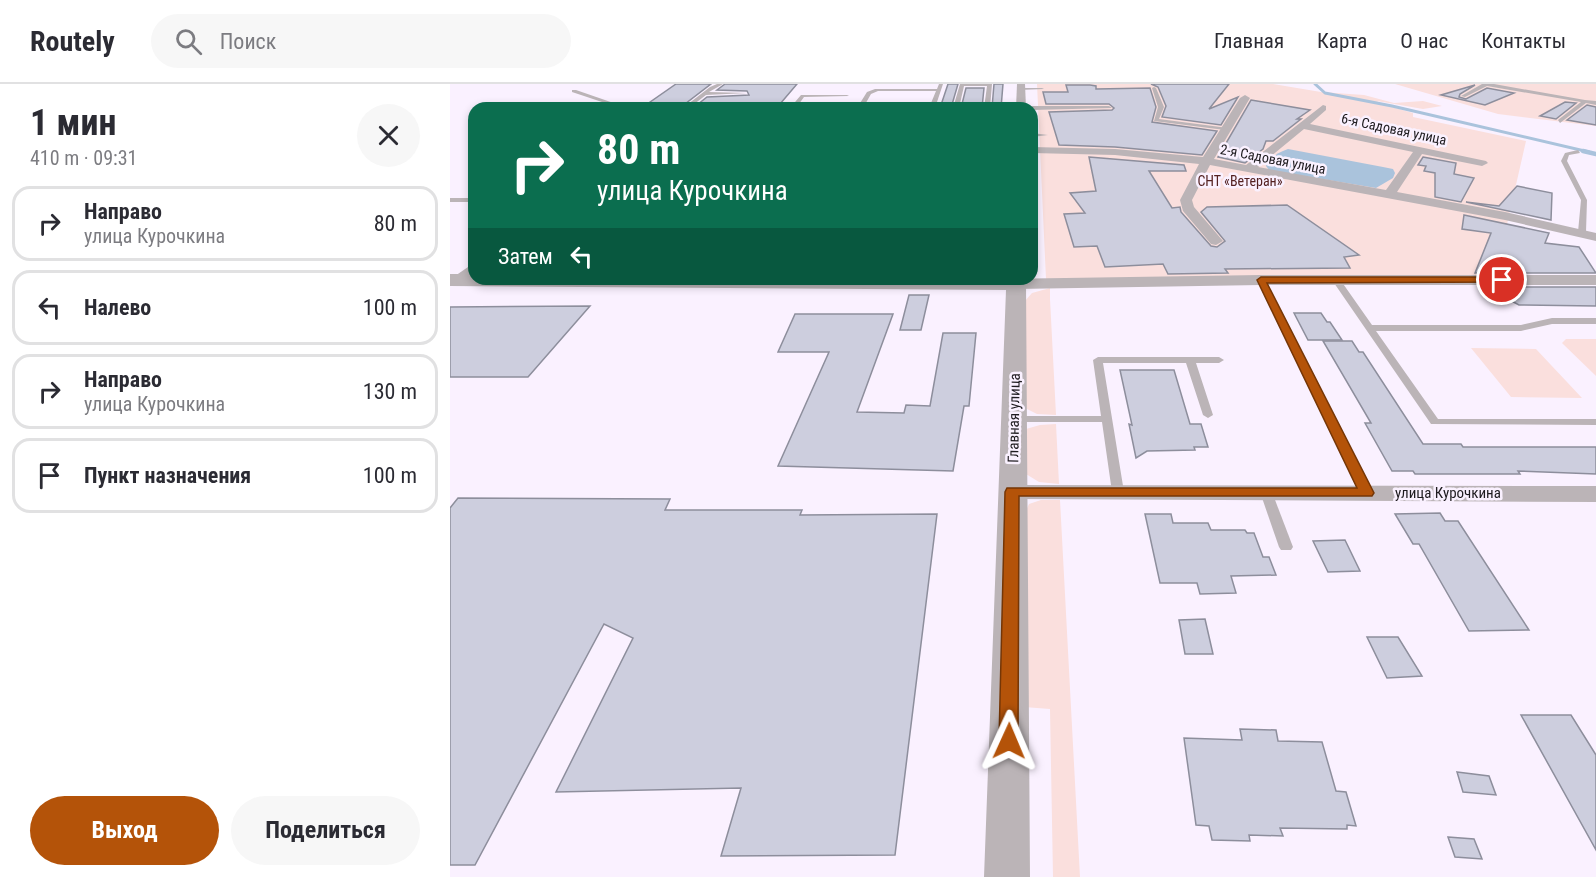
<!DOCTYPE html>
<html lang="ru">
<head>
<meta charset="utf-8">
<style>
	body { margin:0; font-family:"Roboto Condensed",sans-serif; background:#f7f7f7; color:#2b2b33; height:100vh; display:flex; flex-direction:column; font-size:22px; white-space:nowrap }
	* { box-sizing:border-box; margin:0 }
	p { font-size:20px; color:#7c7c81 }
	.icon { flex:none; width:33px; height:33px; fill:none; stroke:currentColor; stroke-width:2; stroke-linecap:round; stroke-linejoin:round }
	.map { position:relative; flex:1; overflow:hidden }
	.panel { display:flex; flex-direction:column; background:#fff; width:450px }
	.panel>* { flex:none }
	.top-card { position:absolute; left:18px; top:18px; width:570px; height:183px; border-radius:18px; box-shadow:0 3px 9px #0003; background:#0b6e4f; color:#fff; overflow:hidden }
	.pin { position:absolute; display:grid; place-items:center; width:51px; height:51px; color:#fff; margin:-26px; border:3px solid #fff; border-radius:50%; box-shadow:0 2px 6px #0007 }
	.me { position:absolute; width:66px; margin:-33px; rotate:1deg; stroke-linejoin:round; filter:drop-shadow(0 0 4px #0008) }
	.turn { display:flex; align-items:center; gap:21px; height:126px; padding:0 30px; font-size:27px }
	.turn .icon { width:78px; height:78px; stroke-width:2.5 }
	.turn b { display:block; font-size:42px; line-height:51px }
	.then { display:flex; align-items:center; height:57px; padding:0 30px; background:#0003; gap:12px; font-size:22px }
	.round { display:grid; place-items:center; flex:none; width:63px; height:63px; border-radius:32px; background:#f7f7f7 }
	.headline { display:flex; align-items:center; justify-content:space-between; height:102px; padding:0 30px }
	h1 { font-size:36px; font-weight:700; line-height:45px }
	.action { display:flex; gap:12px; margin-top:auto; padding:12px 30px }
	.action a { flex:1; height:69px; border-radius:36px; background:#b45309; color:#fff; font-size:24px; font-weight:700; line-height:69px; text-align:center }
	.action a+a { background:#f7f7f7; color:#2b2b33 }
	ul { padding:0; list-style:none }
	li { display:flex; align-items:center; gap:18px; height:75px; margin:0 12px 9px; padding:0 18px; border:3px solid #e1e1e2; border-radius:18px }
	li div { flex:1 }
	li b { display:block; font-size:22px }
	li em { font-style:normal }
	header { display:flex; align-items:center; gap:36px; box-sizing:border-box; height:84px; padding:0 30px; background:#fff; border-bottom:2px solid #e1e1e2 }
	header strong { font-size:28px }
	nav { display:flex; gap:33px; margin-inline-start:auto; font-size:21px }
	.search { width:420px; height:54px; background:#f7f7f7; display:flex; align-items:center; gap:15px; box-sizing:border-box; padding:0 21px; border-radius:33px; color:#7c7c81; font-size:22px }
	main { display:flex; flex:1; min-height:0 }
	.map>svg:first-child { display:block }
	.green { fill:#fadfdd }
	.water { fill:#aac3dc }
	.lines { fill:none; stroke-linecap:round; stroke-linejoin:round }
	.stream-far1 { stroke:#aac3dc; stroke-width:3 }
	.stream { stroke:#aac3dc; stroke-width:4.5 }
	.building { fill:#cdcede; stroke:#8d8e9c; stroke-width:1.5 }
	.service { fill:#bbb4b7; fill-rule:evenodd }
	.minor { fill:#bbb4b7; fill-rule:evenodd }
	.tertiary { fill:#bbb4b7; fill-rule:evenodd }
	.route { fill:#b45309; stroke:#753606; stroke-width:1.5 }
	.labels { text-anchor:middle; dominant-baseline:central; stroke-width:5; stroke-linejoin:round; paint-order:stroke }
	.far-street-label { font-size:14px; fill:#1e1b1f; stroke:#faf1ff }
	.far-park-label { font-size:14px; fill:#542222; stroke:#faf1ff }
	.street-label { font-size:15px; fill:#1e1b1f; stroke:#faf1ff }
</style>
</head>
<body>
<header>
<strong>Routely</strong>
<div class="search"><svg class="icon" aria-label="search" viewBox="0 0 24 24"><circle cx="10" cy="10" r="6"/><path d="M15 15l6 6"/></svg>Поиск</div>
<nav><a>Главная</a><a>Карта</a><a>О нас</a><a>Контакты</a></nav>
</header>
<main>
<section class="panel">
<div class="headline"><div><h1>1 мин</h1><p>410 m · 09:31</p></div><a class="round"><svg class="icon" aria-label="close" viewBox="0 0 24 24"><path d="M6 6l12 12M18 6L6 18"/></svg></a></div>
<ul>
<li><svg class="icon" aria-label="right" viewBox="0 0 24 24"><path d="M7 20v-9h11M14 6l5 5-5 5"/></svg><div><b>Направо</b><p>улица Курочкина</p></div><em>80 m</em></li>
<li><svg class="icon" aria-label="left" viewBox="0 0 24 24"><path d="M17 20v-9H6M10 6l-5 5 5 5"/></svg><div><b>Налево</b></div><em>100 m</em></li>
<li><svg class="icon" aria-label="right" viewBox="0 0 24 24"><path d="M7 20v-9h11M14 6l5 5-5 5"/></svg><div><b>Направо</b><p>улица Курочкина</p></div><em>130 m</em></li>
<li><svg class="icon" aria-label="arrive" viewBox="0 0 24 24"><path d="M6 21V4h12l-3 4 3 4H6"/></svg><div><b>Пункт назначения</b></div><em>100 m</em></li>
</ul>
<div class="action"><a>Выход</a><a>Поделиться</a></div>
</section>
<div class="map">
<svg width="1146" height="793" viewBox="0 0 1146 793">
	<rect width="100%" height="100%" fill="#faf1ff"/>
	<g class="green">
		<path d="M587,0H823L871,8L914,11L944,19L973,17L992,22L973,25L927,17L931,20L963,29V33L1076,57L1055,149L1070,191L596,195Z"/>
		<path d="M945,0H1146V42L1048,30Z"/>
		<path d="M600,204V215L606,331L587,330L575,324V217L582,209Z"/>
		<path d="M1116,255H1146V292L1112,259Z"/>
		<path d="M1021,264L1086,265L1132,314L1061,313Z"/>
		<path d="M606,340L609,400L589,398L576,390V345L590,341Z"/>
		<path d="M591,416H610L630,793H603L600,625L574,623L575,429L579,420Z"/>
	</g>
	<path class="water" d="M838,65L933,83L943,85L945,89L943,94L926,104L819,86L816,82C820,73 829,68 838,65Z"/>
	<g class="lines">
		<path class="stream-far1" d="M865,0L875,9L942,22L1139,68"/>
		<path class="stream" d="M1133,67L1146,70"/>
	</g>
	<g class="building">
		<path d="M226,0H261L231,23H193Z"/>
		<path d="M275,0H347L330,20L247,21L257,13L299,11L297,7L267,6Z"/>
		<path d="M498,0H508L501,24H490Z"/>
		<path d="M544,0H553L551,24H542Z"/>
		<path d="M701,0H779L759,25L788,13L771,41L712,33L716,22L708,3Z"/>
		<path d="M616,1H640L646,2V5L700,4L706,23L702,38L767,47L752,71L665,63L609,61L599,28L662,26L664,24L659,20H596L593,8H618Z"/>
		<path d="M1025,1L1010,10L1009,13L1016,15L1037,4L1064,9L1035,21L991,11Z"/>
		<path d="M516,4H534L532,24H511Z"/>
		<path d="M801,16L860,26L847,35H851L823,57H816L813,65L795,79L768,73Z"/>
		<path d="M1115,18L1126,19L1106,35L1090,32Z"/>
		<path d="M1137,21L1146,23V41L1117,36Z"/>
		<path d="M639,73L734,81L736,87H699L722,124L730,123L731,128L761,162L767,163L775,157L751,128L757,123L837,121L909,171L894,173L900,184L775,185L778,189L718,190L713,180L655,183L647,162L624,163L614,130L635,129L620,109L646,107Z"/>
		<path d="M973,73L1006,79L1004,90L1024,94L1011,118L985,113V89L974,87L976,82L968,81Z"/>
		<path d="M1067,102L1102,109L1101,136L1016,118L1049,122Z"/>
		<path d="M1014,131L1099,149L1095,159L1129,163L1146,189H1025L1041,149L1012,145Z"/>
		<path d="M1035,203H1146V222L1069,221Z"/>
		<path d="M459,211H479L471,246H450Z"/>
		<path d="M140,222L78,293H0V223Z"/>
		<path d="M844,229H871L877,238H880L892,256H858Z"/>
		<path d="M345,230H443L407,328L454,329L456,321L480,322L493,249H526L519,322H514L503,387L328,382L379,268H328Z"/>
		<path d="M873,257H902L909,268H913L973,360H1011L1013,363H1146V390L1068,387L1070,390H965L963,387H942L915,339H921Z"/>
		<path d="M670,286H724L740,340H751L758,363H744L745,366L697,367L686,374L679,340L682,341Z"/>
		<path d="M8,414L220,415L215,426H352L350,431L487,430L445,771L271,772L291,704L106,708L183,554L154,540L25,781H0V424Z"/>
		<path d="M990,429L995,437H1008L1079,546L1019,547L969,460H963L945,430Z"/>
		<path d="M695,430H721L723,439H758L761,446H795L797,449H804L813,473H819L826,491L781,492L786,509L750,510L747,499H710Z"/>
		<path d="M895,456L910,487L878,488L863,457Z"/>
		<path d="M755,535L763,570H735L729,536Z"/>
		<path d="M917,553H948L972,592L937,594Z"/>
		<path d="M1071,631H1121L1146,671V766Z"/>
		<path d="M790,645L826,646L828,657L872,658L886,707L896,708L906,742L897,741V745L830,744L833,752L799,751L800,757L762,756L759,742L746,741L734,654L792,656Z"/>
		<path d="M1007,688L1039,692L1046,711L1013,708Z"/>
		<path d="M998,753L1024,755L1032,775L1005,773Z"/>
	</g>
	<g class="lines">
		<g class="service">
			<path d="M267,0H273L259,8L297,9L256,11L239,24H233L260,3Z"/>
			<path d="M489,0H493L485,24H479L486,7H428L421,10L413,24H407L417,8L425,5H487Z"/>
			<path d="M510,0H542L540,24H534L537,2H514L509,24H503Z"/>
			<path d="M1032,0H1044L1135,16L1146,17V21L1136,19L1110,39L1108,36L1131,18L1037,2L1015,13L1011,12Z"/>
			<path d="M704,3L706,4L714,23L709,35L778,44L775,46L704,37L708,23L702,4Z"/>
			<path d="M571,4H592L594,5L569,6Z"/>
			<path d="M122,6H126L178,24H170L122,8Z"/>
			<path d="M351,11H397L399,12L354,13L346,24H340Z"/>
			<path d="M582,22H659L662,24L582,26L579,24Z"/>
			<path d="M582,49L598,51L582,53Z"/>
			<path d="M1128,66L1130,69L1119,71L1117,77L1137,116L1136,148L1132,150L1128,148L1131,116L1111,77L1115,69Z"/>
			<rect x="0" y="114" width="24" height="4"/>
			<path d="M21,181H24V187L8,198H2V194Z"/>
			<path d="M808,194L815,196L923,409L921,412H913L911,409L807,196Z"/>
			<path d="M883,194H889L922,241H1071L1102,234H1146V240H1102L1071,247H926L988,335H1146V341L981,340L882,196Z"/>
			<path d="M648,273H769L774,276L769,279H746L763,331L758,334L753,331L736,279H653L674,408L668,412L662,408L652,338H564L559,335L564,332H651L643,276Z"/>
			<path d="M816,404L822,408L843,463L841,466H831L829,463L810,408Z"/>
		</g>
		<g class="minor">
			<path d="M567,0H575L576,24H566Z"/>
			<path d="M795,11L800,14L764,75L796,81L873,21L876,22V26L860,40L1036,77L1038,79L1032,82L972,70L947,108L1055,128L1146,149V157L1055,136L760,81L742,116L744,123L773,157L766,161L761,160L733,127L730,116L749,80L665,71L582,69V63L665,65L753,73L790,14ZM854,45L963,68L936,106L808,83Z"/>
			<path d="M811,191H1146V201H811L566,205L558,200V195Z"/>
			<path d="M562,401L1146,402V418L562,415L554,413L551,408L554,403Z"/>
		</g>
		<path class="tertiary" d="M0,190H24V195L573,196L576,200L580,793H534L556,206L0,202Z"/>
	</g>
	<path class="route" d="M1052,193L1055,194V198L817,199L924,409L922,412H569L568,657L565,663L559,666L552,663L549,657L555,408L557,404H907L807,196L811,193Z"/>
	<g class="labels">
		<g class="far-street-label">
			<text transform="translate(944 45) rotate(12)">6-я Садовая улица</text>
			<text transform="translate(823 75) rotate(11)">2-я Садовая улица</text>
		</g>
		<g class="far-park-label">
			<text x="790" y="97">СНТ «Ветеран»</text>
		</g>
		<g class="street-label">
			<text transform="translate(564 334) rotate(-89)">Главная улица</text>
			<text x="998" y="409">улица Курочкина</text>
		</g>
	</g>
</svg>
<div class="pin" style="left:1052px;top:196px;background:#d93025"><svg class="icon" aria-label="arrive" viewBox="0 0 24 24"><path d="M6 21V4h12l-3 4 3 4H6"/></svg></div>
<svg class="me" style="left:559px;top:657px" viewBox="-20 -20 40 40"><path d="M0-17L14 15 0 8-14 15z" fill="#b45309" stroke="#fff" stroke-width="4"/></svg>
<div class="top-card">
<div class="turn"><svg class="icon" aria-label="right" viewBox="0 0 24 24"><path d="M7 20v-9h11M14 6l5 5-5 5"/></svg><div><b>80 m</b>улица Курочкина</div></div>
<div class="then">Затем<svg class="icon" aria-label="left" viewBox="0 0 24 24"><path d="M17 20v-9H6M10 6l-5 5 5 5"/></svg></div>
</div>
</div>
</main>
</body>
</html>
